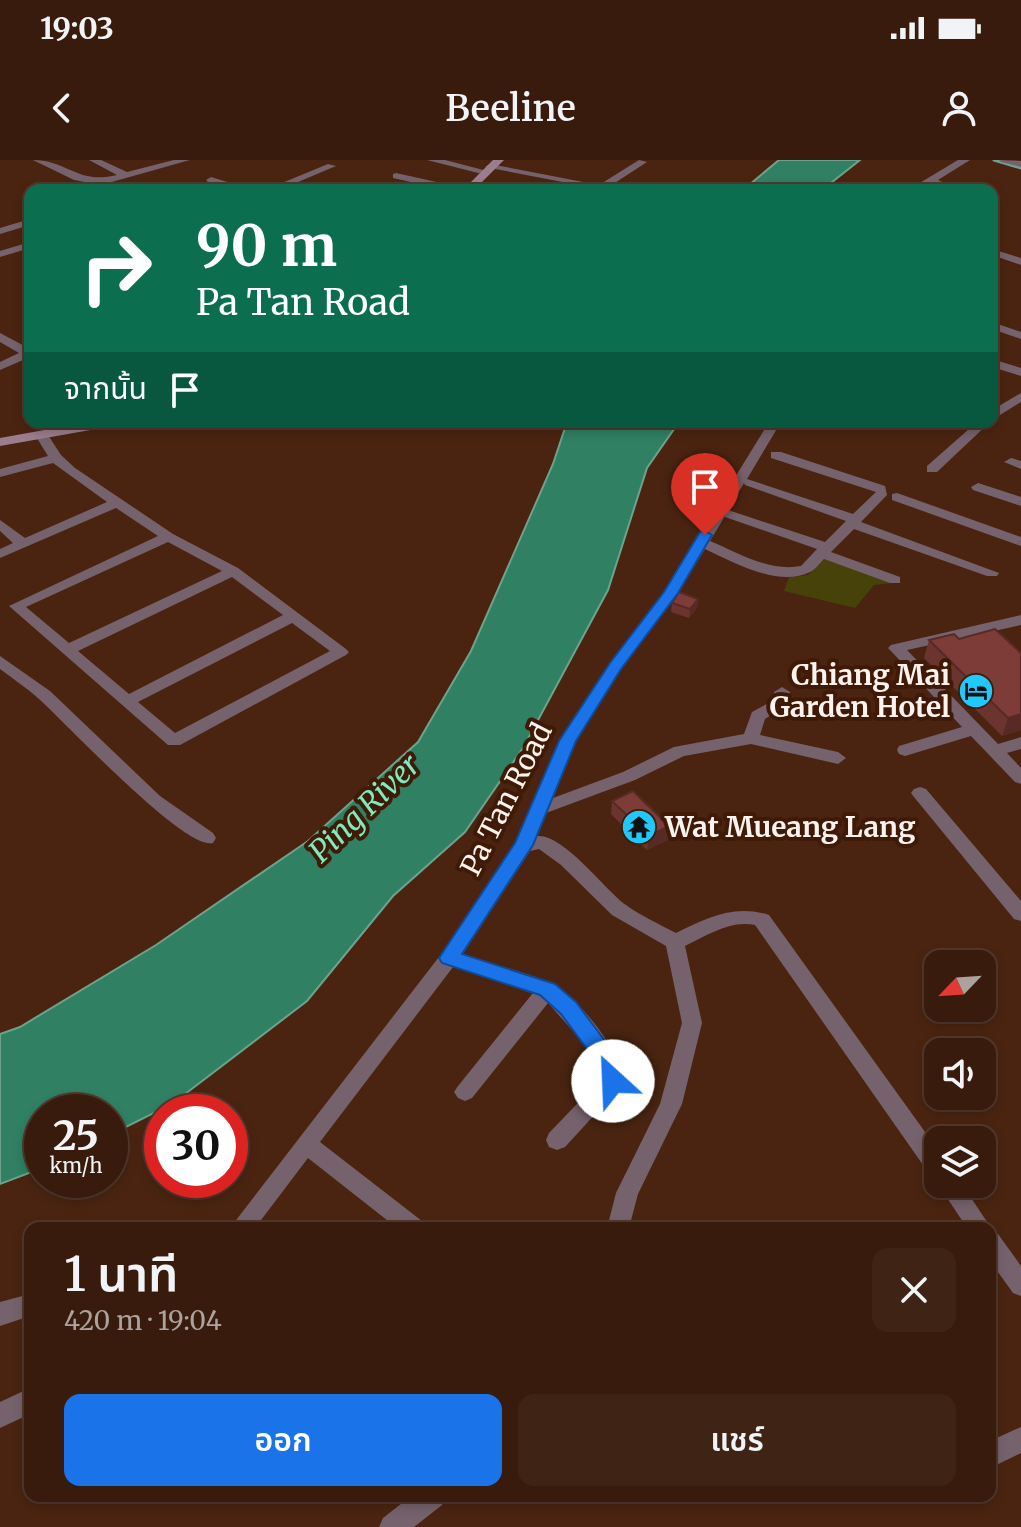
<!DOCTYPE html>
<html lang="th">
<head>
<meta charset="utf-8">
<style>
	body { margin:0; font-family:Merriweather,"Noto Sans Thai",serif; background:#3f2416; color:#f1f3f6; height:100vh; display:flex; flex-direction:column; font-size:30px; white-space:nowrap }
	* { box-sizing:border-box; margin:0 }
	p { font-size:26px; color:#aba19d }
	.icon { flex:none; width:44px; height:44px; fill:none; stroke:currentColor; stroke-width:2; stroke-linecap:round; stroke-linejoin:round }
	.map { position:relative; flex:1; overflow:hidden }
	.sheet { position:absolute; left:24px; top:1062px; width:972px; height:280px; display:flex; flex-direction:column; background:#381b0d; border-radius:16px; box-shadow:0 4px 12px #0003,0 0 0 2px #52392e }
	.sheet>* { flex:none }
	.hud { position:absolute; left:24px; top:24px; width:974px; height:244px; border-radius:16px; box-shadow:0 4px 12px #0003,0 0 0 2px #52392e; background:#0b6e4f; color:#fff; overflow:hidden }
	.needle { width:52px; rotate:245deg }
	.tools { position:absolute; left:924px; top:790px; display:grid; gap:16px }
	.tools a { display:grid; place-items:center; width:72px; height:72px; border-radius:16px; background:#381b0d; box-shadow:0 4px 12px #0003,0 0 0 2px #52392e; font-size:40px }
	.speed { position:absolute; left:24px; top:934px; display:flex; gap:16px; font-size:40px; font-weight:700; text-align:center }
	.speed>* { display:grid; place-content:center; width:104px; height:104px; border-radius:50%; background:#381b0d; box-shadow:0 4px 12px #0003,0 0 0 2px #52392e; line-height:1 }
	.speed small { font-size:20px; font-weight:400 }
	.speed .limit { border:12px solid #d22; background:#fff; color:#111 }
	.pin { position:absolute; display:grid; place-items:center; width:68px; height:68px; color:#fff; margin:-82px -34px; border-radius:50% 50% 50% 0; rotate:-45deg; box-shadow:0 0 8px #0007 }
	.pin .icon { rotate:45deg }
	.me { position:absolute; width:88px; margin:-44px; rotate:335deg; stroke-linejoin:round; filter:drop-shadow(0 0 6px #0008) }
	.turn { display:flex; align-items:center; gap:28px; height:168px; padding:0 40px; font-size:36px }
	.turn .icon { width:104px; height:104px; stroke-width:2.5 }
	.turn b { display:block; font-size:56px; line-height:68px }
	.then { display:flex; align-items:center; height:76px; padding:0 40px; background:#0003; gap:16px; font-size:30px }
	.round { display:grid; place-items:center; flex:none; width:84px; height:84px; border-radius:16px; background:#3f2416 }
	.head { display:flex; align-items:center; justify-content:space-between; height:136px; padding:0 40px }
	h1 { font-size:48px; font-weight:600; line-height:60px }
	.cta { display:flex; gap:16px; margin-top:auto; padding:16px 40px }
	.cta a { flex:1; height:92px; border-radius:16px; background:#1a73e8; color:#fff; font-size:32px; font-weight:600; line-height:92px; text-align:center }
	.cta a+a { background:#3f2416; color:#f1f3f6 }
	.status { display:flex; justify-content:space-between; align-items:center; height:56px; padding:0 40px; background:#381b0d; direction:ltr }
	.status svg { height:22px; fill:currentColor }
	header { display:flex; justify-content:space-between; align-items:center; height:104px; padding:0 40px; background:#381b0d; font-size:36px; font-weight:600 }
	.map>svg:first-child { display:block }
	.green { fill:#46420a }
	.water { fill:#308063; stroke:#6ea28d; stroke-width:2 }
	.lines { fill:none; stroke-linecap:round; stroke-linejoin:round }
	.stream { stroke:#6ea28d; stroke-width:3 }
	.street { fill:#76626c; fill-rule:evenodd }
	.secondary { fill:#9c7d8d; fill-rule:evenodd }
	.wall { fill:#6c342f }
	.shaded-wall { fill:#582a26 }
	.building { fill:#7d3c37; stroke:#582a26; stroke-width:2 }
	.route { fill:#1a73e8; stroke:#114b97; stroke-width:2 }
	.labels { text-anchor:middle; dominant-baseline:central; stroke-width:8; stroke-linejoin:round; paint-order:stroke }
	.poi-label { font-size:28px; font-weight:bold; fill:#fdf3ee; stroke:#3f1a07; text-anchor:end }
	.street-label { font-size:28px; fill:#fdf3ee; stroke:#3f1a07 }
	.water-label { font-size:30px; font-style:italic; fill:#7cebc0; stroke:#3f1a07 }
</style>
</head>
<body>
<div class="status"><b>19:03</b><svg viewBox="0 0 49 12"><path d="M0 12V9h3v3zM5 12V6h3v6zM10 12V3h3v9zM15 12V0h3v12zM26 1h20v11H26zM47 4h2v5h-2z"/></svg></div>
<header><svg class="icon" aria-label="back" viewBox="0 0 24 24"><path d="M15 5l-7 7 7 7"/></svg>Beeline<svg class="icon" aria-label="person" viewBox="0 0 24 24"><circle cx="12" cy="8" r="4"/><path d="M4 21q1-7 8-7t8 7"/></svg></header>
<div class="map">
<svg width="1021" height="1367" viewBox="0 0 1021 1367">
	<rect width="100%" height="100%" fill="#4a2411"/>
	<path class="green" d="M825,399L892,423L874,425L855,448L784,431L789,417L808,415Z"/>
	<g class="water">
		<path d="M779,0H860L822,30H743Z"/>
		<path d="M567,262H679L647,308L608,430L523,588L465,672L393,736L307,841L172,944L110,975V952H42V1008L0,1024V874L20,867L156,785L308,681L418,582L471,491L553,304Z"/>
	</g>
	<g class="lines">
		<path class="stream" d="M994,0L1021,8"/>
		<g class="street">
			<path d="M33,0C67,0 78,25 117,15L89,0H101L127,12L174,0H190L101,25L74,20Z"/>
			<path d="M427,0H445L491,12L486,15Z"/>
			<path d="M639,0L647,2L604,30L485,7L490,4L599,25Z"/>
			<path d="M958,0H970L938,20L960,30H947L931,24L920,30H908Z"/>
			<path d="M999,0L1021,1V7L1001,2Z"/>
			<path d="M328,4L336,6L279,30H265Z"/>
			<path d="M396,13L459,27L464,30H446L393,18V14Z"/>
			<path d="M211,17L247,28L249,30H234L208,22L206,20Z"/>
			<path d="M864,26L871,28L873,30H860Z"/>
			<path d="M371,27L376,28L378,30H366Z"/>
			<path d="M992,42L997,48L992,51Z"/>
			<path d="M30,59V65L0,74V68Z"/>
			<path d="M30,82V88L0,97V91Z"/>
			<path d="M992,89L1021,98V105L992,95Z"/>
			<path d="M992,162L1021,172V179L992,169Z"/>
			<path d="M0,173L30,189V197L0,210V202L19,193L0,182Z"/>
			<path d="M992,199L1021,208V216L992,207Z"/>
			<path d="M1021,233V242L992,260V250Z"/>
			<path d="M769,262H781L747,319L853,354L876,332L771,298V292H781L885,326L887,335L861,362L999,413L997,416H987L854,369L831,392L900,417V423H890L824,399C820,403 815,410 810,412C779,428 733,402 705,389C665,455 613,512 577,580C567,598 561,619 553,638L623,612L674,587L744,574L752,552L774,540V532L782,527L790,532V542L765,559L760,575L838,592L846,598L838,604L751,584L684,596L635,620L546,653L537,676C564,674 604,729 626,745C641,756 659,764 676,773C707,758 734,744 769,755L938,990V1018L930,1015L755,765C730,760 708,775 685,786L702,863L682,944L638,1034L629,1068H607L616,1033L660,944L682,863L666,786L612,755L561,705L539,689L530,691L462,795C491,804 523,811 551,823C574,833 633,902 620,927L565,987L557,990L549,987L546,980L549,973L602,918L590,890L548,843L472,938L465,941L458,938L454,932L458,926L533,833L453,807L320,982L422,1061L425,1068H397L308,998L255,1068H230L442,793L488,726L516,684L560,581L609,504L665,431ZM744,323L745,325L846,361L825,382L728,350ZM725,356V357L817,389L801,406C769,412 739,393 710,381Z"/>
			<path d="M977,262H990L937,312H927V306Z"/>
			<path d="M41,271L46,272L61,295L75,308L173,374L238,408L346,489L349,492L346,495L180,585H168L9,446L158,376L116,348L0,398V389L13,383L0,371V360L25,378L107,342L53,303L0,317V309L48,296L35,275ZM168,382L222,411L69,483L26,447ZM232,417L283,455L129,534L78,491ZM292,463L330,491L175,573L138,542Z"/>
			<path d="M1011,298L1021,301V309L1004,302Z"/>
			<path d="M978,323L1021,337V346L973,330L971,327Z"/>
			<path d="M897,333L1021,377V386L892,340V334Z"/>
			<path d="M1021,455V465L907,490L998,584L1021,577V589L1007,593L1021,608V624L1015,622L971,576L905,596L899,594L897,590L899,586L962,567L891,491L888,488L891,485Z"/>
			<path d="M0,496L50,531L160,636L213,673L216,678L213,683C185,691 66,563 39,539C27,528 13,519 0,509Z"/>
			<path d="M920,627L926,629L1021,741V761L1014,759L914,637L911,633L914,629Z"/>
			<path d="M938,1024H962L991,1068L990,1071V1068H967Z"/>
			<path d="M990,1071L998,1074L1021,1106V1136L1013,1133L990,1101Z"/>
			<path d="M30,1134V1156L0,1166V1142Z"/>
			<path d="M30,1228V1254L0,1268V1242Z"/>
			<path d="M1021,1267V1293L990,1308V1281Z"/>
			<path d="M411,1336H446L442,1345L414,1367H379L383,1358Z"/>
		</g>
		<g class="secondary">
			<path d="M493,0H504L474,30H463Z"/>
			<path d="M89,262H120L113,266L0,286V278Z"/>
		</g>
	</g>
	<g class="wall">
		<path d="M698,439L697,448L689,458L671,452L672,443Z"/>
		<path d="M959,479L1021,493V570L1002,576L924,498L929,480Z"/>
		<path d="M612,641L668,680L647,690L611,654Z"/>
	</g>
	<g class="shaded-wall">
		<path d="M698,439L697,448L689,458L690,449Z"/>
		<path d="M1021,554V570L1002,576L1008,558Z"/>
		<path d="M669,666L668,680L647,690L649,676Z"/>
	</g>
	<g class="building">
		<path d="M679,432L698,439L690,449L672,443Z"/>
		<path d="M995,469L1021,493V554L1008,558L929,480L954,474L959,479Z"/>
		<path d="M633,631L669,666L649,676L612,641Z"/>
	</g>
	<path class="route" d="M705,371L712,375L678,433L621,509L576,581L533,685L462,794L555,824L576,842L620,901L624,921L621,927L613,930L605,927L602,909L561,854L540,835L442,803L439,798L515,683L559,581L610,503L664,432L700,372Z"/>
	<defs>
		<g id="hotel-disc" transform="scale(1.8)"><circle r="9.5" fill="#20c9fd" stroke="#3f1a07"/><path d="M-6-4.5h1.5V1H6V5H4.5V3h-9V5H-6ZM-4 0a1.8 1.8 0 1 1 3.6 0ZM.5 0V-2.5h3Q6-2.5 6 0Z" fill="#111"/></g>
		<g id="temple-disc" transform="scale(1.8)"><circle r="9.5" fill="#20c9fd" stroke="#3f1a07"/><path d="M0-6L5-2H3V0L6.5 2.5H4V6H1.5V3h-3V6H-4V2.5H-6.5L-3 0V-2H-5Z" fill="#111"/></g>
	</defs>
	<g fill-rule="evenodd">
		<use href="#hotel-disc" x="976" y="531"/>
		<use href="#temple-disc" x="639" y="667"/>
	</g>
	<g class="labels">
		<g class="poi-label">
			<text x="950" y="515">Chiang Mai<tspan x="950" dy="32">Garden Hotel</tspan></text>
			<text x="665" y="667" text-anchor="start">Wat Mueang Lang</text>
		</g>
		<g class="street-label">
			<text transform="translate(506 639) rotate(-63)">Pa Tan Road</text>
		</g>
		<g class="water-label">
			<text transform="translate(364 648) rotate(-44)">Ping River</text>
		</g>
	</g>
</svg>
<div class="tools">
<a><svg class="needle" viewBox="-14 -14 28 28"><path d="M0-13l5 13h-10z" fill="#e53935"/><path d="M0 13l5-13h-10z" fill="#aba19d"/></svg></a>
<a><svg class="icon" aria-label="sound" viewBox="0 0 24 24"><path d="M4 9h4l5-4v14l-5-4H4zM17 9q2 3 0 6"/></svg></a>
<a><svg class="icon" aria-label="layers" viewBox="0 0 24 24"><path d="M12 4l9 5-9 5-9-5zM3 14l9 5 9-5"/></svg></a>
</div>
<div class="speed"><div>25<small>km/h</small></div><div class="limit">30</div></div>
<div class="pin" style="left:705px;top:375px;background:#d93025"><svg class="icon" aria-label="arrive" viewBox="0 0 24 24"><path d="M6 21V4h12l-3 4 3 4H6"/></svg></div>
<svg class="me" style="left:613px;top:921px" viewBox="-20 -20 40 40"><circle r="19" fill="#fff"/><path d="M0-13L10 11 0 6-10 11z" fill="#1a73e8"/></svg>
<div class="hud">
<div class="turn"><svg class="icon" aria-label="right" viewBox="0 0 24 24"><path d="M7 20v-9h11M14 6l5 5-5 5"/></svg><div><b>90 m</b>Pa Tan Road</div></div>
<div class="then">จากนั้น<svg class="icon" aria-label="arrive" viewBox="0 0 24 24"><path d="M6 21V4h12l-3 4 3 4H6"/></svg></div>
</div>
<section class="sheet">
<div class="head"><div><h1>1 นาที</h1><p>420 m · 19:04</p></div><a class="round"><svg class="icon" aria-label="close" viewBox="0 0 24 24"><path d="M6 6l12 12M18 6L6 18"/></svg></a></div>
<div class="cta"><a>ออก</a><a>แชร์</a></div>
</section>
</div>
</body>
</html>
